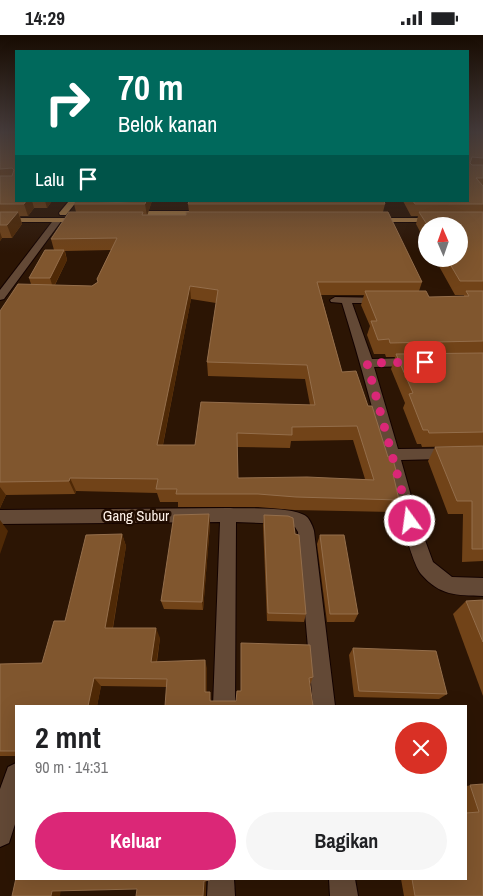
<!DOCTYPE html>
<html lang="id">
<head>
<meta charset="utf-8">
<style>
	body { margin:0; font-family:"Archivo Narrow",sans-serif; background:#f6f6f6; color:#202124; height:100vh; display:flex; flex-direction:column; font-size:19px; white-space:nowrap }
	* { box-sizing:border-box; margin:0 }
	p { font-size:16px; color:#757577 }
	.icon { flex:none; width:28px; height:28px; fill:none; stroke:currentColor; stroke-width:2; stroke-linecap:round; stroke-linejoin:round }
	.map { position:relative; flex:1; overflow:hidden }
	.panel { position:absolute; left:15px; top:670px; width:452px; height:175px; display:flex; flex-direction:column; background:#fff; border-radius:0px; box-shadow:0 5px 20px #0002 }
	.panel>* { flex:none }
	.banner { position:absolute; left:15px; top:15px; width:454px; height:152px; border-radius:0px; box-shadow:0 5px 20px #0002; background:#00695c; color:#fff; overflow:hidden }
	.needle { width:32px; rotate:358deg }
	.fabs { position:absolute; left:418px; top:182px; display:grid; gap:10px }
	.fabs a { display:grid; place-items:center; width:50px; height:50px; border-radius:50%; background:#fff; box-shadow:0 5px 20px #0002; font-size:25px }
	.pin { position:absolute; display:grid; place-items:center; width:42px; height:42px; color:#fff; margin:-21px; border-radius:10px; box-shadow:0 2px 8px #0006 }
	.me { position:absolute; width:55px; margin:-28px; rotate:346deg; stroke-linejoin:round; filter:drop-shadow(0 0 4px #0008) }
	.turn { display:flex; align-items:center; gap:18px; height:105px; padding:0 20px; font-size:22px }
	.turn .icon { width:65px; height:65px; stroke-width:2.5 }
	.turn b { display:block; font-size:35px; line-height:42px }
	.then { display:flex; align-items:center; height:48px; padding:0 20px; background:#0003; gap:10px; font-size:19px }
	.round { display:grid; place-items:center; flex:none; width:52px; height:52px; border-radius:26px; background:#f6f6f6 }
	.headline { display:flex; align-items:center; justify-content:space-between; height:85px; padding:0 20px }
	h1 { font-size:30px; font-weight:700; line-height:38px }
	.button { display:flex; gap:10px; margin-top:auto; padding:10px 20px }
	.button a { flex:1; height:58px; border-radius:30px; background:#db2777; color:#fff; font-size:20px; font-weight:700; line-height:58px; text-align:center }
	.button a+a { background:#f6f6f6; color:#202124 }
	.status { display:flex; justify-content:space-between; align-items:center; height:35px; padding:0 25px; background:#fff; direction:ltr }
	.status svg { height:14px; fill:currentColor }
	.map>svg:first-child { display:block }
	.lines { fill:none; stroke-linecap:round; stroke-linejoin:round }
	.minor-casing { stroke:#130200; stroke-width:2 }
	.major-casing { stroke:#130200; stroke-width:2 }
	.minor { fill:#634936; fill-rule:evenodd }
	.major { fill:#a27743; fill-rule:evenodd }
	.wall { fill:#714318; fill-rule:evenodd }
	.shaded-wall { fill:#4f2906 }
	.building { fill:#80562e; stroke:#946e4b; fill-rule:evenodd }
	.route { stroke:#db2777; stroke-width:9; stroke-dasharray:0 16.2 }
	.labels { text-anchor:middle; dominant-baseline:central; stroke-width:5; stroke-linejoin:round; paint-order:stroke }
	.street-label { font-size:15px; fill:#fef1e8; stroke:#210c00 }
</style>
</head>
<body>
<div class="status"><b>14:29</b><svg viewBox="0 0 49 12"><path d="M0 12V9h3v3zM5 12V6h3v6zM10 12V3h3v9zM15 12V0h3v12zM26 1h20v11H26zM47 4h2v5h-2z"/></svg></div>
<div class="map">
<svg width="483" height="861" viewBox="0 0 483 861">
	<rect width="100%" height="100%" fill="#2c1504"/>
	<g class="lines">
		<g class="minor-casing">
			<g id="minor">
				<path d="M55,183L62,185L4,264L0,265V255Z"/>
				<path d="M335,262L386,263V267L382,268H352L372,324L412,323L418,327L412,331L374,332L398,414L483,413V423L401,425L418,486L433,527L452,542L483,543V561C456,560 440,561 421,539C411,527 398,470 393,452C377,390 361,329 342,268L331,267L330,265Z"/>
				<path d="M228,473C246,474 294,471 307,482C310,485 313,492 314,496L335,671H313L298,497L295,492L287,489L236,487L235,671H213L220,487L0,489V475Z"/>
				<path d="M16,728V786L9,808L0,812V754L8,732Z"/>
				<path d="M208,844H234L235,861H207Z"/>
				<path d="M329,844H355L358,861H330Z"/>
			</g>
		</g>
		<g class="major-casing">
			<g id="major">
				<path d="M69,166H77L66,180H60L59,178Z"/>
				<path d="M124,176H207L211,178L207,180H124Z"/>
				<path d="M0,183H84L88,185L84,187H0Z"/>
				<path d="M369,183H437L441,185L437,187H369Z"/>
			</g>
		</g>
		<use href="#minor" class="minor"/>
		<use href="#major" class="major"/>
	</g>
	<g class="wall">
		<path d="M0,97H16V166H52L47,173H34L28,181H20L22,189L12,203H2L0,206Z"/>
		<path d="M468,97H483V526L462,527L463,479H448L428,426L435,412L467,411L422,412L421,409H417L403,373L405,368L391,334L395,322H386L385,319H374L367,300L370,291L361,270L364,260H321L342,337L368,371L388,422L397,439L394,445L399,465L393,477L294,475L258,472H178V467H160L157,458L76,456L75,459L6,460L0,473V276L31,249L29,243L54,215L51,204L76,177L74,169L119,166H152L147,180H186L189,177L188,169H385L383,177L422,247L419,256L429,262H464V260H455L435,224H459V191H426V208L416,189L418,181H411L403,166H468ZM111,215L97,244L98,247L92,251L55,250L67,225L65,216ZM191,264L216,268L207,327L208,341L305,344L310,370L195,410H163ZM353,405L365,444L238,443L237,412L290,413L291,406Z"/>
		<path d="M209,479L210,489L203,575L164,574L161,566Z"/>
		<path d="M264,480L295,499L306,579L304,587L267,586L263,490Z"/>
		<path d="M122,499L126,511L113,593L160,603L157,627L207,633V657L211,666H236L241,656V608L313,642L310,650L313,671H165L167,652L101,651L97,671H16V721H0V629L42,628L65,586Z"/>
		<path d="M320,500L358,579L354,587H327L317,509Z"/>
		<path d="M483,565V661L453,579L466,566Z"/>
		<path d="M353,613L447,659L439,664L354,662L349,620Z"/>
		<path d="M483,749V861H404L401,844H466V751Z"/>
	</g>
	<g class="shaded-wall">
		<path d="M26,166H32L34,173L28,181L24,169Z"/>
		<path d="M45,166H52L47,173Z"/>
		<path d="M146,166H152L147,181L145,169Z"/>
		<path d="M18,177L22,189L12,203L7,190Z"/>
		<path d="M0,197L2,203L0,206Z"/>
		<path d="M64,215L67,225L53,253L50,243Z"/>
		<path d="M190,251L191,264L160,424L157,410Z"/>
		<path d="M70,443L76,456L75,459L69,446Z"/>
		<path d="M0,452L6,460L0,473Z"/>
		<path d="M209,479L210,489L203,575L202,567Z"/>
		<path d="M0,485L8,496L0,519Z"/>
		<path d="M122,499L126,511L111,602L105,593Z"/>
		<path d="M156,593L160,603L155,635L151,627Z"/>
		<path d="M205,625L207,633V664L205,657Z"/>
		<path d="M94,643L101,651L97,671H88Z"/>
		<path d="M206,844V861H203L204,846Z"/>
		<path d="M61,853L60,861H51L52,856Z"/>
	</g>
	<g class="building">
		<path d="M0,97H16V166H26L24,169H0V141H12L14,135L12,133L0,134Z"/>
		<path d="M468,97H483V123L472,122L470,128L472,130H483V143H476L483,151V169H415L413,166H468Z"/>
		<path d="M75,166L118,167L146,166L145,169H74Z"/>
		<path d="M189,166H384L385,169H188Z"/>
		<path d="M0,177H18L7,190H0Z"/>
		<path d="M69,177H143L142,180H186V177H388L422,247H317L342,337L356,336L368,371H372L388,422L392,421L397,439H393L399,465L296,462L258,459H176L177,454H156L158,444L70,443L69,446L0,447V276L18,249L92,251L98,247L97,244L117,203L51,204ZM190,251L218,255L207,327L307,330L315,370L201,367L195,410H157ZM357,391L374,445L307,442L238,443L237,398L292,400V392Z"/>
		<path d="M419,177H483V246H460L447,224H459V191H428Z"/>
		<path d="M45,215H64L50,243H29Z"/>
		<path d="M365,256H426L429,262L469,261L466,256H483V306L390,308L389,304L378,305L371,286H377Z"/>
		<path d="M483,318V397L429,398L428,395H423L409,359L413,358L396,319Z"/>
		<path d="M483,411V514H472V466H457L435,412Z"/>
		<path d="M209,479L202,567L161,566L174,480Z"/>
		<path d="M264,480L288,481L293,483L295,499L299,500L306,579L268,578Z"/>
		<path d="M122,499L105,593H156L151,627L205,625V657H210V666H236L237,656H241V608L310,610L313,642L309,643L313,671H165L167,644L94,643L88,671H16V716H0V629L42,628L54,586H65L86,500Z"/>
		<path d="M320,500H344L358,579H330Z"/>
		<path d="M483,565V607L466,566Z"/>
		<path d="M353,613L436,616L447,659L359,656Z"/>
		<path d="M483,749V861H415L412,844H466V778L479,777L470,750Z"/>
		<path d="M16,843V844H210V845L204,846L203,861H136L137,854L52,856L51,861H12Z"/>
	</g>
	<linearGradient id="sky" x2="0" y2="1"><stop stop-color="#180c02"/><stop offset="0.44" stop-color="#453b3a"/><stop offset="1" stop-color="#453b3a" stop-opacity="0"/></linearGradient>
	<rect width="483" height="218" fill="url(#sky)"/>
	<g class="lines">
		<path class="route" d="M410,486L367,328L425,327"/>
	</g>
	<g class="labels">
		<g class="street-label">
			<text x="136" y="480">Gang Subur</text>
		</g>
	</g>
</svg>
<div class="fabs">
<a><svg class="needle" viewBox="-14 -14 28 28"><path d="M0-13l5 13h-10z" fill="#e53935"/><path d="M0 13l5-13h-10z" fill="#757577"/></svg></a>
</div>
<div class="pin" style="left:425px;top:327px;background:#d93025"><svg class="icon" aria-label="arrive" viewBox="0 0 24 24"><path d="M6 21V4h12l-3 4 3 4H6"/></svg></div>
<svg class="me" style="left:410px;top:486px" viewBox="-20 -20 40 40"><circle r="17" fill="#db2777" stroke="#fff" stroke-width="3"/><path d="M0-11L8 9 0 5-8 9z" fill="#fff"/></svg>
<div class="banner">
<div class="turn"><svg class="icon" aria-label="right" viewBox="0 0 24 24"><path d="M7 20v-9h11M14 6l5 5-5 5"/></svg><div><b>70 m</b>Belok kanan</div></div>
<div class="then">Lalu<svg class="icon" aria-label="arrive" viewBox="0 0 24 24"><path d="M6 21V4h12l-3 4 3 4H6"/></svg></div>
</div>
<section class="panel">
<div class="headline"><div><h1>2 mnt</h1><p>90 m · 14:31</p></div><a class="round" style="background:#d93025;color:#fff"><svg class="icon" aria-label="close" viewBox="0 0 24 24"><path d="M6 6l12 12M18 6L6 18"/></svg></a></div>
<div class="button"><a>Keluar</a><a>Bagikan</a></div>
</section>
</div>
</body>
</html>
